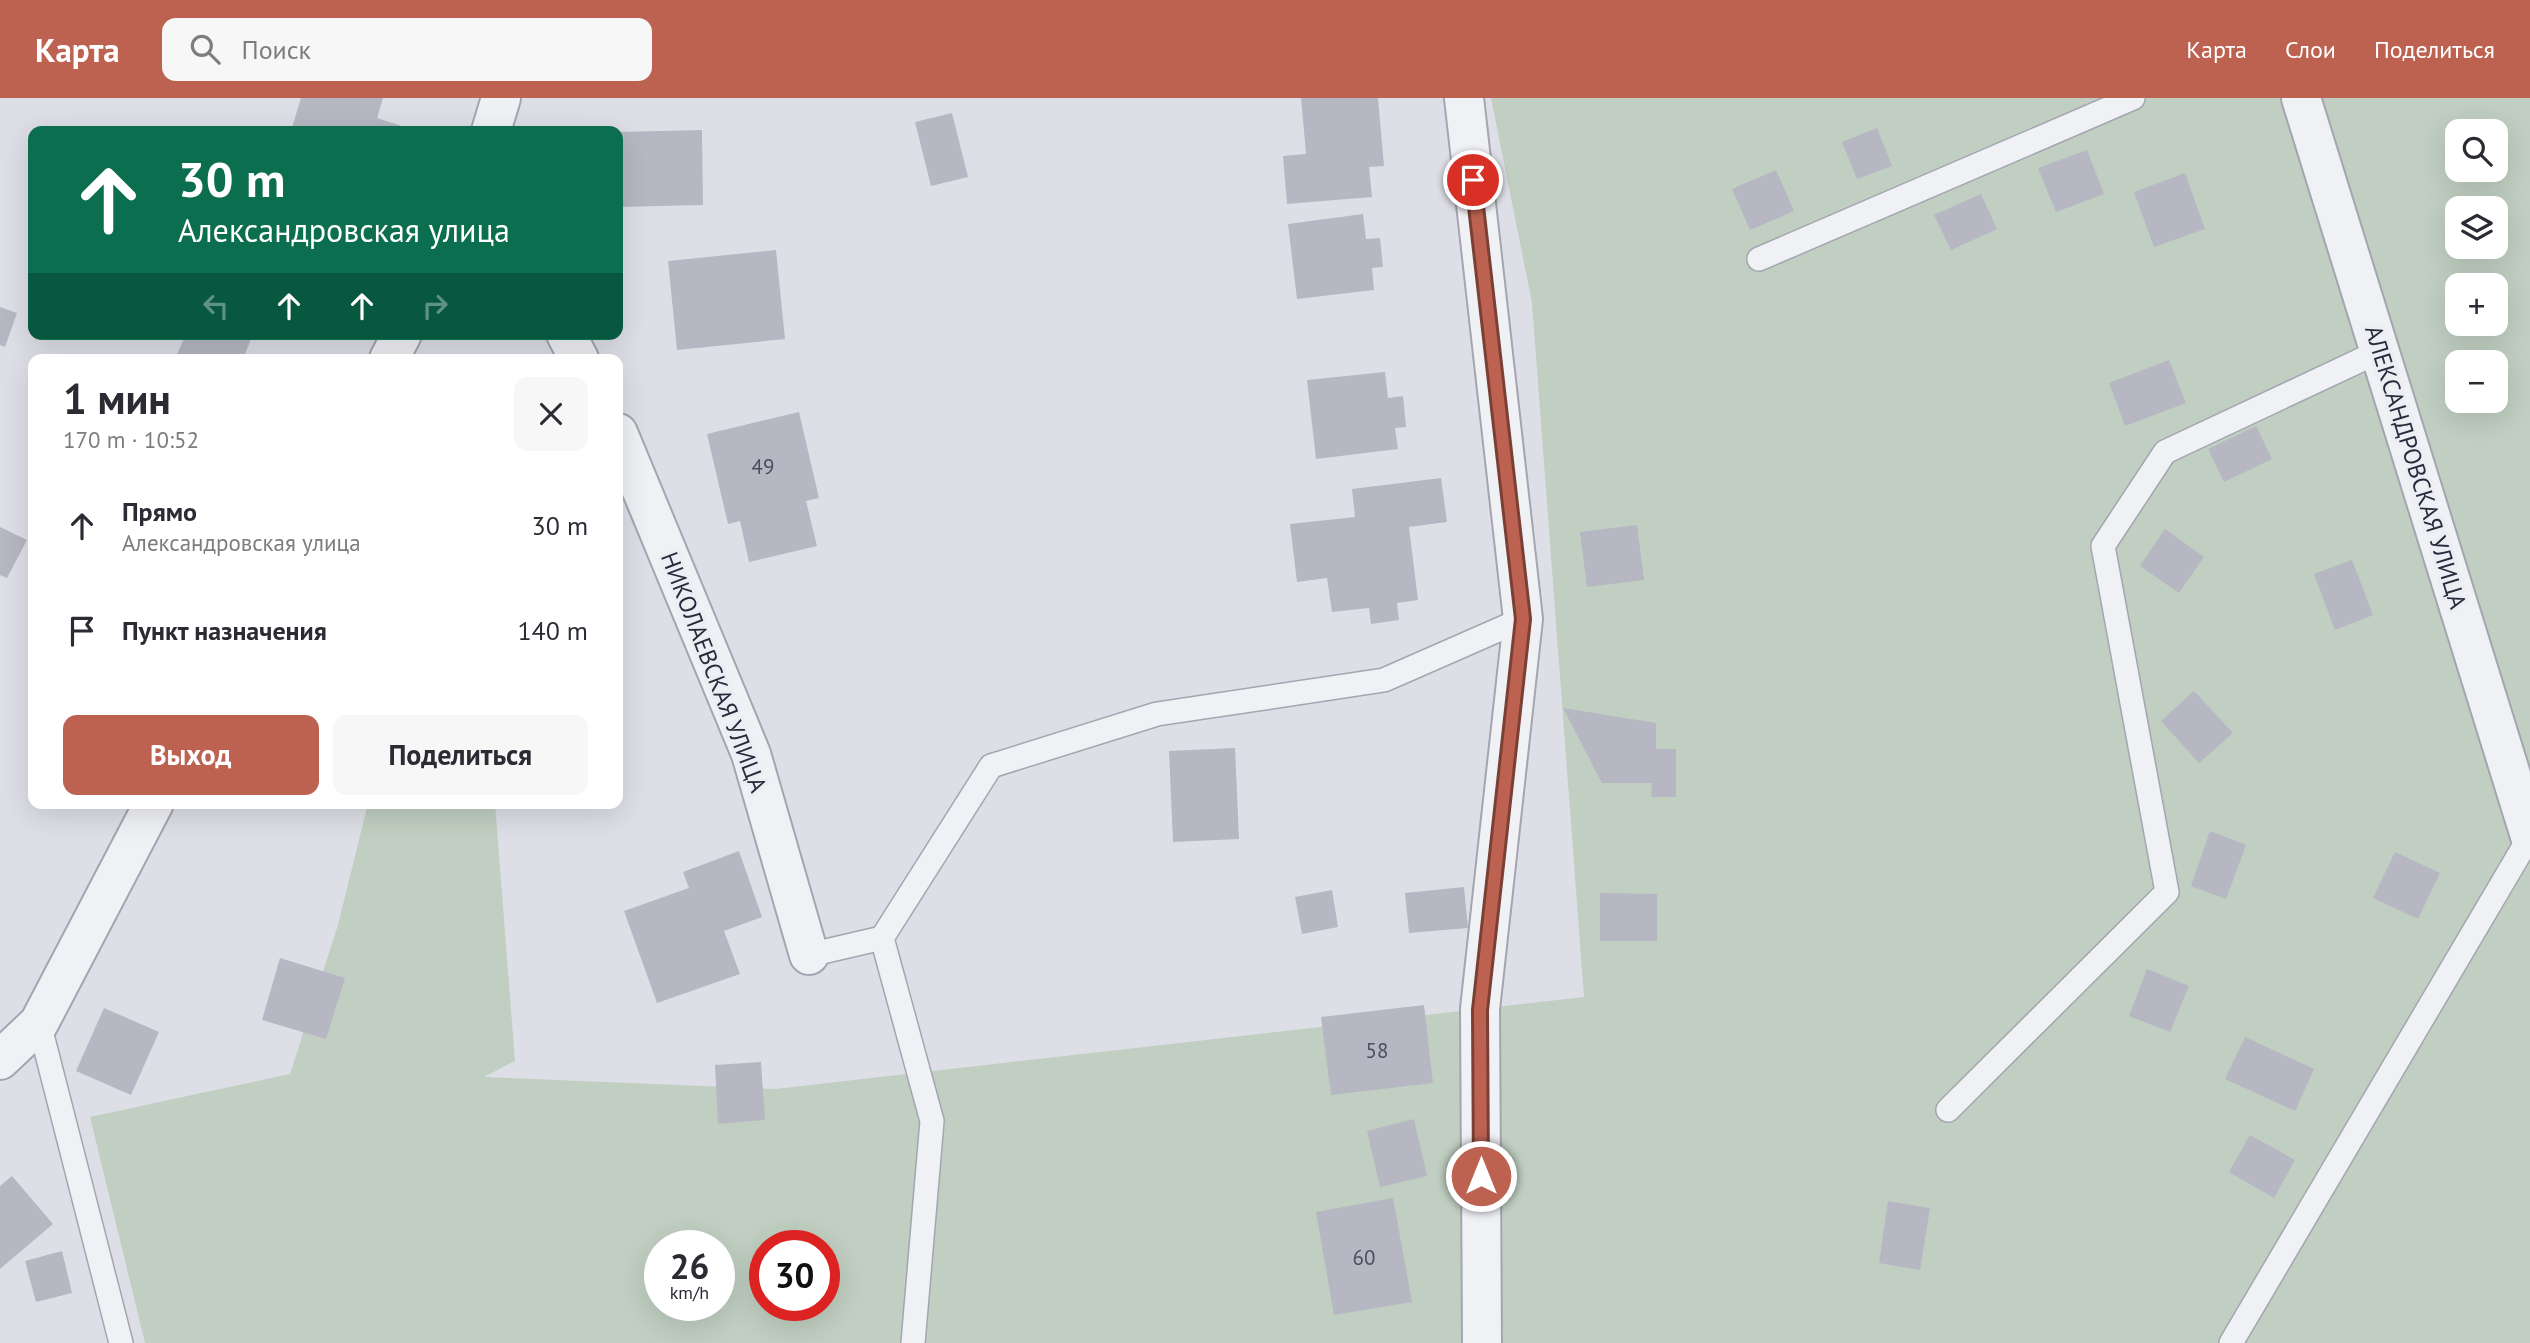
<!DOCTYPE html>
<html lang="ru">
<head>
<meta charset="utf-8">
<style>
	body { margin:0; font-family:"PT Sans",sans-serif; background:#f7f7f7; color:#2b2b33; height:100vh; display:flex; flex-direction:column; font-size:26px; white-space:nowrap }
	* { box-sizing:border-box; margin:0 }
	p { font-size:23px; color:#7c7c81 }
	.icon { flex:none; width:38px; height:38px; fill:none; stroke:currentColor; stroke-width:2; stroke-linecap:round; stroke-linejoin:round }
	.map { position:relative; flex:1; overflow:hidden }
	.details { position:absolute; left:28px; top:256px; width:595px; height:455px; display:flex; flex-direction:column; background:#fff; border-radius:14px; box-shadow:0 7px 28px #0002 }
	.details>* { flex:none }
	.hud { position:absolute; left:28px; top:28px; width:595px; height:214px; border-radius:14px; box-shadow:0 7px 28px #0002; background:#0b6e4f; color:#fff; overflow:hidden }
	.buttons { position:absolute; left:2445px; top:21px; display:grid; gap:14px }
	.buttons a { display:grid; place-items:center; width:63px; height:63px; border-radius:14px; background:#fff; box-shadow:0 7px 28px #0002; font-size:35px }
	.speed { position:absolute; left:644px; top:1132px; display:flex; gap:14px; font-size:35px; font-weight:700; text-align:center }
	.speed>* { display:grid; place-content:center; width:91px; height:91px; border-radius:50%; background:#fff; box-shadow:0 7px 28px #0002; line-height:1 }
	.speed small { font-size:18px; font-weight:400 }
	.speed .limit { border:10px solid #d22; background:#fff; color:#111 }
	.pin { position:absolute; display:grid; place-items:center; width:60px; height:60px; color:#fff; margin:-30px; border:4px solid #fff; border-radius:50%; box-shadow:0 2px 7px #0007 }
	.me { position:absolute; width:77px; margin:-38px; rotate:0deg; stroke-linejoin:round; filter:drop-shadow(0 0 5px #0008) }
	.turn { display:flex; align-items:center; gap:24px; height:147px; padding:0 35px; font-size:32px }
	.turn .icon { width:91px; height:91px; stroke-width:2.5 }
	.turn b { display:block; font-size:49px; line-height:60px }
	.lanes { display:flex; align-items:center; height:66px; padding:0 35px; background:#0003; justify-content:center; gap:35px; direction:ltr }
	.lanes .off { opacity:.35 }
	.round { display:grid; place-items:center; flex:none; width:74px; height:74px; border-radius:14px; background:#f7f7f7 }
	.head { display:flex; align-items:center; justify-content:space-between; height:119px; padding:0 35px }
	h1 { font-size:42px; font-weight:700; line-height:52px }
	.primary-button { display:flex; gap:14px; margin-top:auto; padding:14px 35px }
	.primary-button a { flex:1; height:80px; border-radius:14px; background:#bd6251; color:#fff; font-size:28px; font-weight:700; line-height:80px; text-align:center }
	.primary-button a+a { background:#f7f7f7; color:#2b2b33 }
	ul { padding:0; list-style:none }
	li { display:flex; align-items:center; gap:21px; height:105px; padding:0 35px }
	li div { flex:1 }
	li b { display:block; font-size:26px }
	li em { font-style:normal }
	header { display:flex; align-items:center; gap:42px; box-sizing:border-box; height:98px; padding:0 35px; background:#bd6251; color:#fff }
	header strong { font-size:33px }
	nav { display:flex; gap:38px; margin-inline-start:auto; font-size:24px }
	.search { width:490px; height:63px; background:#f7f7f7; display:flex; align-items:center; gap:18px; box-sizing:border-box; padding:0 24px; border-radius:14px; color:#7c7c81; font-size:26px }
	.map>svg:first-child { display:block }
	.green { fill:#c0cfc1; fill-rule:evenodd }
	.building { fill:#b6b7c2 }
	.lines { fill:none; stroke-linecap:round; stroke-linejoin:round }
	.service-casing { stroke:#a4a5af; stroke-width:26 }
	.minor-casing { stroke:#a4a5af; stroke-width:42 }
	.tertiary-casing { stroke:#a4a5af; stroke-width:42 }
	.service { stroke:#f0f1f5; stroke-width:23 }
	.minor { stroke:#f0f1f5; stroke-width:38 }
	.tertiary { stroke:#f0f1f5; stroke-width:38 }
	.route-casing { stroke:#7b4035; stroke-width:18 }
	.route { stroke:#bd6251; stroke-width:12 }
	.labels { text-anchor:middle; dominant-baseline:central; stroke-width:7; stroke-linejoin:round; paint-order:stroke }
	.number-label { font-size:21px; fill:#4c4d5d }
	.street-label { font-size:24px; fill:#292a3b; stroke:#edeef4 }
</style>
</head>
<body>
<header>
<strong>Карта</strong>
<div class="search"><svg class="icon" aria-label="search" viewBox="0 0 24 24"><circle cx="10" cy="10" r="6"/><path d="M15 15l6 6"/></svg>Поиск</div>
<nav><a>Карта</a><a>Слои</a><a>Поделиться</a></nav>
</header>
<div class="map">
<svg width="2530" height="1245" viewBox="0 0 2530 1245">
	<rect width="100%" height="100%" fill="#dedfe6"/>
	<path class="green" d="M1491,0H2530V1245H145L90,1019L290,976L338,827L368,705H495L515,963L484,979L775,991L1584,899L1532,205ZM2457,33H2496V72H2457ZM2457,110H2496V149H2457ZM2457,187H2496V226H2457ZM2457,264H2496V303H2457ZM660,1148H719V1208H660ZM765,1148H824V1208H765Z"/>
	<g class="building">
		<path d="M301,0H383L377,20L417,33H291Z"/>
		<path d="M1301,0H1378L1384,68L1369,69L1372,99L1287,106L1283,58L1306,56Z"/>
		<path d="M952,15L968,79L931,88L915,24Z"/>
		<path d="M1877,30L1892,68L1857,81L1842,44Z"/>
		<path d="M702,32L703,107L618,109V34Z"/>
		<path d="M2087,52L2104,96L2056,114L2038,70Z"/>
		<path d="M1776,72L1794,113L1750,132L1732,91Z"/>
		<path d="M2185,75L2205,131L2154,149L2134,94Z"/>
		<path d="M1981,96L1997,131L1951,152L1934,117Z"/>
		<path d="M1363,116L1366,141L1380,140L1383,169L1372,170L1374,192L1297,201L1288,126Z"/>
		<path d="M776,152L785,241L677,252L668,163Z"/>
		<path d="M0,209L17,215L5,249L0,247Z"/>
		<path d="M186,236H253L243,261H175Z"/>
		<path d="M2169,262L2186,305L2125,328L2109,285Z"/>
		<path d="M1385,274L1388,300L1403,298L1406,329L1395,330L1398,351L1316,361L1307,282Z"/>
		<path d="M799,314L819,400L806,403L817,448L749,464L740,423L728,426L707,336Z"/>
		<path d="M2256,328L2272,361L2224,384L2208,351Z"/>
		<path d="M1441,380L1447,424L1409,429L1418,502L1397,505L1399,522L1371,526L1369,510L1332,514L1327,480L1297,484L1290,426L1355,419L1352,391Z"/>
		<path d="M1637,427L1644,482L1587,489L1580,434Z"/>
		<path d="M0,429L27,442L7,480L0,477Z"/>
		<path d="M2165,431L2204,459L2179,495L2140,468Z"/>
		<path d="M2352,462L2373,517L2335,532L2314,476Z"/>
		<path d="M2194,593L2233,635L2199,665L2161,623Z"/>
		<path d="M1563,610L1656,625V651H1676V699H1651L1652,685H1602Z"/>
		<path d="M1235,650L1239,741L1173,744L1169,653Z"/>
		<path d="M2210,733L2246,747L2226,801L2191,788Z"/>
		<path d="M739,753L762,819L724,833L740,876L657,905L624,813L689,790L683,774Z"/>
		<path d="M2395,754L2440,775L2418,821L2373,800Z"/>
		<path d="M1464,789L1468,830L1409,835L1405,795Z"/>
		<path d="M1332,792L1338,829L1302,836L1295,799Z"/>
		<path d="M1600,795L1657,796V843H1600Z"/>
		<path d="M280,860L345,880L326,941L262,922Z"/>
		<path d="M2147,871L2189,888L2170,934L2129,918Z"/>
		<path d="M1424,907L1433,985L1331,997L1321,919Z"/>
		<path d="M104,910L159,934L131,997L76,973Z"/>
		<path d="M2245,939L2314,971L2295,1013L2225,981Z"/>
		<path d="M761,964L765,1022L718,1026L715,967Z"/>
		<path d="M1414,1021L1427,1078L1380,1089L1367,1033Z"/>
		<path d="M2250,1037L2295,1062L2274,1100L2229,1074Z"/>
		<path d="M12,1078L53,1126L0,1171V1088Z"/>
		<path d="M1393,1100L1412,1204L1334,1217L1316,1114Z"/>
		<path d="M1888,1103L1930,1110L1920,1172L1879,1165Z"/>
		<path d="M62,1153L72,1195L36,1204L25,1163Z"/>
	</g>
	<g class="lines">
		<g class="service-casing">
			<g id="service">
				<path d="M1759,161L2133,0"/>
				<path d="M882,840L932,1023L913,1245"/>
				<path d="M809,857L882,840L991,668L1157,616L1384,582L1523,521"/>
				<path d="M39,925L121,1245"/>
				<path d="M1948,1012L2167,794L2103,448L2165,354L2380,253"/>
				<path d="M2231,1245L2530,738"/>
			</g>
		</g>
		<g class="minor-casing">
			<g id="minor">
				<path d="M1464,0L1523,521L1480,911L1482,1245"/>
				<path d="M491,33L501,0"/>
				<path d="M566,236L579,261"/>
				<path d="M389,261L402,236"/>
				<path d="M618,335L751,656L809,857"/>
				<path d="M0,962L39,925L154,705"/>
			</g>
		</g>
		<g class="tertiary-casing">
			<path id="tertiary" d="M2301,0L2530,738"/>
		</g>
		<use href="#service" class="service"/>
		<use href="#minor" class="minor"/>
		<use href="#tertiary" class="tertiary"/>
	</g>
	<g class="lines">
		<g class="route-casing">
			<path id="route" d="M1473,82L1523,521L1480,912L1481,1078"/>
		</g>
		<use href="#route" class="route"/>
	</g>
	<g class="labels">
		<g class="number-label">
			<text x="763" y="368">49</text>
			<text x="1377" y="952">58</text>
			<text x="1364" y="1159">60</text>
		</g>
		<g class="street-label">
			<text transform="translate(2416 369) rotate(73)">АЛЕКСАНДРОВСКАЯ УЛИЦА</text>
			<text transform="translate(714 574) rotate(69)">НИКОЛАЕВСКАЯ УЛИЦА</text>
		</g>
	</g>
</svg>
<div class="buttons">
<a><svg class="icon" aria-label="search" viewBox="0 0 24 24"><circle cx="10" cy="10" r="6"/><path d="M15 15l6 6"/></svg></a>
<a><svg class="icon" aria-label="layers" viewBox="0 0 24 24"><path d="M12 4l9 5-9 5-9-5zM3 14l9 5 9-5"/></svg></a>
<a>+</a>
<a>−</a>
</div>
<div class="speed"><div>26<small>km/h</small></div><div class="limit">30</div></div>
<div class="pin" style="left:1473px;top:82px;background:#d93025"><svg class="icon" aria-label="arrive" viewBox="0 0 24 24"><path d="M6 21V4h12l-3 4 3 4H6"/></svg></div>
<svg class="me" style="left:1481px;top:1078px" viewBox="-20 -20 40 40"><circle r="17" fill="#bd6251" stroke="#fff" stroke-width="3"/><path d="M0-11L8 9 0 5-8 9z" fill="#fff"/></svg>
<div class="hud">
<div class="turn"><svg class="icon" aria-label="ahead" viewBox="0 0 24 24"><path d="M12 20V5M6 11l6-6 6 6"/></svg><div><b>30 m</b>Александровская улица</div></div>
<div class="lanes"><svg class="icon off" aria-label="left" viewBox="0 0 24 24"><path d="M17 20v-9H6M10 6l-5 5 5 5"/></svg><svg class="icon" aria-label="ahead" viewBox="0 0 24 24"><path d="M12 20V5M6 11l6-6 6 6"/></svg><svg class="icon" aria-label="ahead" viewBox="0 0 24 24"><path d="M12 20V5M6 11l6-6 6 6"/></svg><svg class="icon off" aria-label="right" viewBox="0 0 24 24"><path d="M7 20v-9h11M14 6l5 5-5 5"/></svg></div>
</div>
<section class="details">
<div class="head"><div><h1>1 мин</h1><p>170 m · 10:52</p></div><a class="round"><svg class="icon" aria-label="close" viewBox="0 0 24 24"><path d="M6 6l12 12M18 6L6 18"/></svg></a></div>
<ul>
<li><svg class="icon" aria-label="ahead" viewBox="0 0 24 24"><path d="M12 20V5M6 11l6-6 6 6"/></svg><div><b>Прямо</b><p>Александровская улица</p></div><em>30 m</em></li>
<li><svg class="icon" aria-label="arrive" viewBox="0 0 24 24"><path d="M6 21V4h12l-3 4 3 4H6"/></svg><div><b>Пункт назначения</b></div><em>140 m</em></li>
</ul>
<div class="primary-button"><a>Выход</a><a>Поделиться</a></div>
</section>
</div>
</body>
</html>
